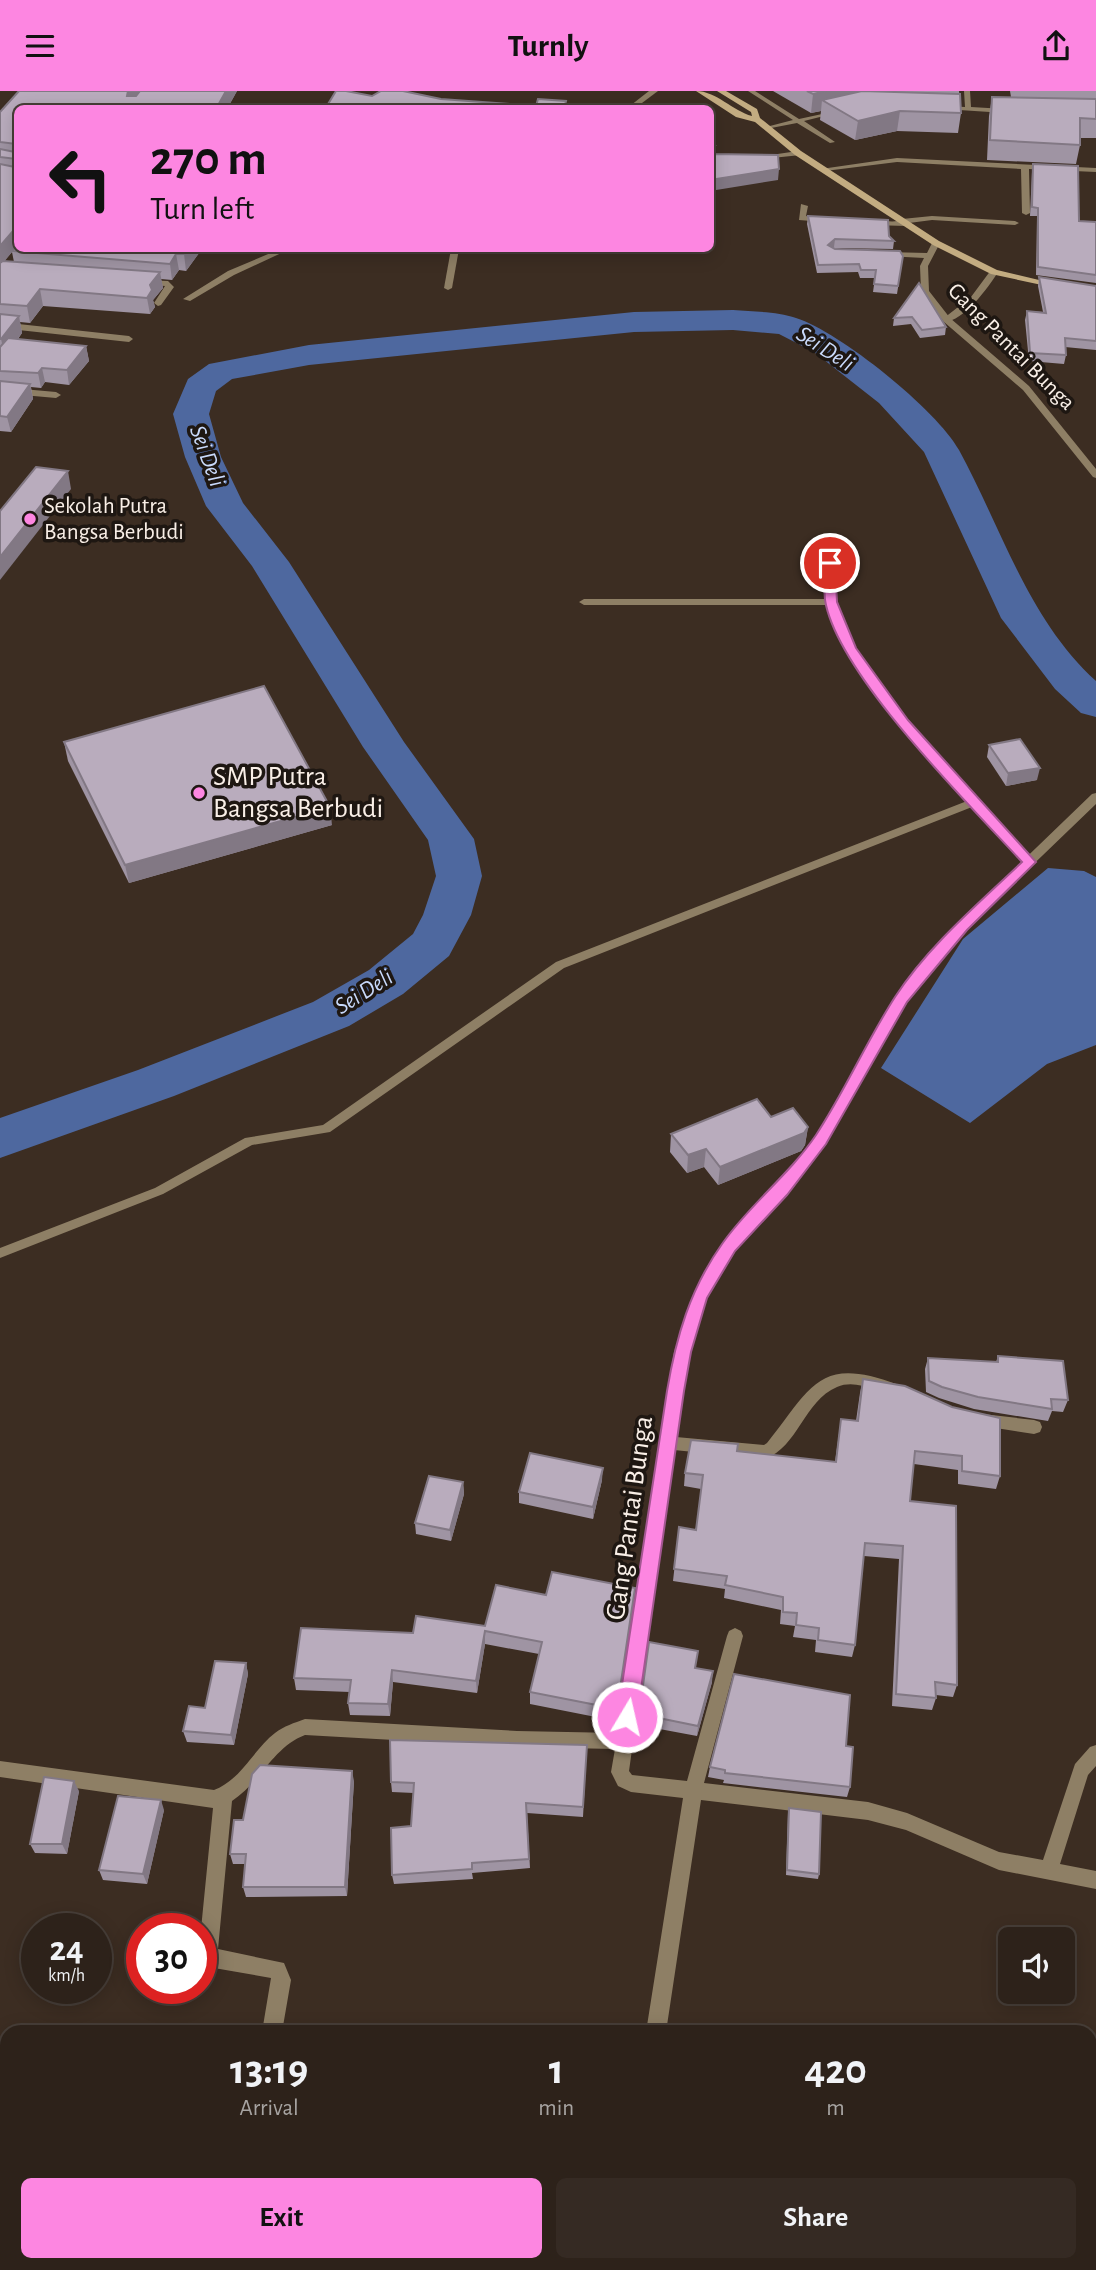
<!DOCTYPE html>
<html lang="en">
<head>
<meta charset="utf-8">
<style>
	body { margin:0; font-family:"Alegreya Sans",sans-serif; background:#352a23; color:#f1f3f6; height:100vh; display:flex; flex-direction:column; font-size:26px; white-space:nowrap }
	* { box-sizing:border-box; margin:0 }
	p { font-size:23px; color:#a7a4a2 }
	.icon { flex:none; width:38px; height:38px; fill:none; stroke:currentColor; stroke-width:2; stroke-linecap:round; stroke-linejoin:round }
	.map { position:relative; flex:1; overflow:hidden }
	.drawer { position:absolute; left:0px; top:1934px; width:1097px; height:247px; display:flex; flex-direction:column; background:#2d221a; border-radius:21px 21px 0 0; box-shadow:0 4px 18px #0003,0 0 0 2px #483f39 }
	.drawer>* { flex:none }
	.hud { position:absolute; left:14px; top:14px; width:700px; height:147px; border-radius:10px; box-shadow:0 4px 18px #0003,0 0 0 2px #483f39; background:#fd86e1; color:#111; overflow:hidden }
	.controls { position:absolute; left:998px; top:1836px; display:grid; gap:14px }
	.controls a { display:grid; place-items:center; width:77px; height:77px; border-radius:10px; background:#2d221a; box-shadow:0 4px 18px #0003,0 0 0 2px #483f39; font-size:35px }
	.speed { position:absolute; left:21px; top:1822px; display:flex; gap:14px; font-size:35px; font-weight:700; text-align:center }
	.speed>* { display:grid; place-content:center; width:91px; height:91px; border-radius:50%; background:#2d221a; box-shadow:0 4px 18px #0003,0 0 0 2px #483f39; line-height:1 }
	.speed small { font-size:18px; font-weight:400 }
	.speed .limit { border:10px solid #d22; background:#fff; color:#111 }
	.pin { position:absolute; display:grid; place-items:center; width:60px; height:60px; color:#fff; margin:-30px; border:4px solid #fff; border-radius:50%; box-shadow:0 2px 7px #0007 }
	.me { position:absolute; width:77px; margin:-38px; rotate:9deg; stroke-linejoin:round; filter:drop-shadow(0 0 5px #0008) }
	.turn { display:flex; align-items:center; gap:24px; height:147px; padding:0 21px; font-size:32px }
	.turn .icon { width:91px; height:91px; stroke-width:2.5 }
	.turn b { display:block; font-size:49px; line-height:60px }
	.eta { display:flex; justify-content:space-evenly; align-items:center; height:119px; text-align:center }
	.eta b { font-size:42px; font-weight:600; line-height:49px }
	.primary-button { display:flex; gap:14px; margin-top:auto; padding:14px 21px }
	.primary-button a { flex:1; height:80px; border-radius:10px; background:#fd86e1; color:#111; font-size:28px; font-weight:600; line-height:80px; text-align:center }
	.primary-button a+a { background:#352a23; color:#f1f3f6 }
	header { display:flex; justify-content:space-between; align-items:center; height:91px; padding:0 21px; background:#fd86e1; color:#111; font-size:32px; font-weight:600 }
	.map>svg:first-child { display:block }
	.water { fill:#4e689f }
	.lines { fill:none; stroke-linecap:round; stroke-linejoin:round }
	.river { fill:#4e689f; fill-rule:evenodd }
	.lane { fill:#8e7f65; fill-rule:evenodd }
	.street { fill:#8e7f65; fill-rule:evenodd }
	.secondary { fill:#c3ac81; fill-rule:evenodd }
	.wall { fill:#9f94a3; fill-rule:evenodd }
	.shaded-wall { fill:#827884 }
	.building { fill:#b9acbd; stroke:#827884; stroke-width:2 }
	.route { fill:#fd86e1; stroke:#a45792; stroke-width:2 }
	.poi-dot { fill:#fd86e1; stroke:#1e1712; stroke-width:2.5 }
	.labels { text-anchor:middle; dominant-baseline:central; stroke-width:7; stroke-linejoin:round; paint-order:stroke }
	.far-street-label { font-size:23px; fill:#f9efe7; stroke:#1e1712 }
	.far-poi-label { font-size:23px; fill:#f9efe7; stroke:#1e1712; text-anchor:start }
	.far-water-label { font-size:24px; font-style:italic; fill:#c9dafb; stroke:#1e1712 }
	.poi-label { font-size:28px; fill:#f9efe7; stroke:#1e1712; text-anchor:start }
	.street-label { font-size:28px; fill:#f9efe7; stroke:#1e1712 }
</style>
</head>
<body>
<header><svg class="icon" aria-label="menu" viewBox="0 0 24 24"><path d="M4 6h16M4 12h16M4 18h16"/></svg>Turnly<svg class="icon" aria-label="share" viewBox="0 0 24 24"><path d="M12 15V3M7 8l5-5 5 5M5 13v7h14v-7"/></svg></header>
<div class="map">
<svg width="1096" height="2179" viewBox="0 0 1096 2179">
	<rect width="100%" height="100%" fill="#3c2d22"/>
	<path class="water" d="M1048,777L1084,780L1096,786V954L1047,973L970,1032L881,977L963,848Z"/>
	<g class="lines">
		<path class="river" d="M733,219C753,221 777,220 796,227C840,241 937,319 959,359C1002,438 1028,528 1096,590V626L1081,622L1055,598L1001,527L924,361L879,312L814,261L779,243L733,239L634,241L309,274L232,288L216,300L209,323L221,366L243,412L289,471L404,651L474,748L482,785L471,824L449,865L403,903L349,935L174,1005L0,1067V1027L138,979L313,911L369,879L413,843L423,824L436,785L428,749L363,656L252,475L206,415L185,366L173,323L188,288L209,273L309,254L634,221Z"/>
		<g class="lane">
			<path d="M748,0H755L799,28L836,20V22L804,30L835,51L830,52L797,32L766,38V36L793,29Z"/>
			<path d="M964,0H970L971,16L1005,18L1008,20L1005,22L944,18L946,15L965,16Z"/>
			<path d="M451,158H459L452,197L448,199L444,197Z"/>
			<path d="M991,179L998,181C988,197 964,230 944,231V227L971,206Z"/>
			<path d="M830,469L834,472C834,484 833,498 836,510C857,585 927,654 979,709C996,728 1015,749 1033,769L1034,771L1033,773H1025L972,716L564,877L330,1041L252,1054L163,1103L0,1167V1157L155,1097L245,1047L323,1034L556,871L967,710C910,649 861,592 828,514H584L579,511L584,508H827L826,472Z"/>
		</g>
		<g class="street">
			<path d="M649,0H658L634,18H626Z"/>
			<path d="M798,60L802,62L801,64L761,68L757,66Z"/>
			<path d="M897,67L1096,77V81L1029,78L1030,122L1026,124L1022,122L1021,78L897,71L825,80L821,78Z"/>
			<path d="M801,113L808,115L806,125L828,129L824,131L799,129Z"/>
			<path d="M932,125L1015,130L1019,132L1015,134L932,129L909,132L906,135L872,134L868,132C878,126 893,134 902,128Z"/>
			<path d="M933,150L940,152L928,175L929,200L950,227L1029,295L1096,378V387L1093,386L1023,299L944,231L921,200L920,175L924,167L886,165L882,163L886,161L927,162Z"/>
			<path d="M280,158H290L234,184L190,210L183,208L228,180Z"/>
			<path d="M141,189L168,190L174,196L161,214L158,215L154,212L165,195L141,193Z"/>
			<path d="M0,231L129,245L133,248L129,251L0,237Z"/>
			<path d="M0,296L56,301L61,304L56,307L0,302Z"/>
			<path d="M1096,702V713L966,838L906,911L826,1053L786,1104L734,1160L706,1207L690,1261L676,1346L764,1354L767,1352C813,1294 819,1264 899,1294L902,1298L899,1302C883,1308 861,1286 837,1296C804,1310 798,1356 765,1368L674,1359L629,1680L632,1684L687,1690L727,1545L729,1540L735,1537L741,1540L743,1545L704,1692L868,1711L907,1722L999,1761L1043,1769L1075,1673L1090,1656L1096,1654V1675L1088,1684L1060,1773L1096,1780V1798L999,1779L906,1739L868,1729L701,1709L666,1941H646L683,1707L631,1701L618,1695L611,1681L615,1658L517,1656L305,1644C273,1656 260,1692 232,1710L218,1858L284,1872L291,1889L282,1941H262L271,1887L214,1877L201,1868V1838L213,1717L0,1686V1670L214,1699C241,1689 253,1659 275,1642C284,1635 294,1632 305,1628L517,1640L617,1642L667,1300L674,1261L694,1202L724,1152L776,1096L816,1045L896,905L958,832L1092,703Z"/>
			<path d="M983,1323L1034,1329L1040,1331L1042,1336L1040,1341L1034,1343L983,1335L978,1334L975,1329L978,1324Z"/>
			<path d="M218,2174H238L237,2179H217Z"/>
			<path d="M610,2174H630L629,2179H609Z"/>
		</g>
		<path class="secondary" d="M696,0C716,0 733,20 752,25L751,21L717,0H726L757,18L760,27L801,60L939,150L997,179L1060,194L1056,197L991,183L933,154L795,64L755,31L736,26Z"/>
	</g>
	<g class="wall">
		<path d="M19,0H237L227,18H18V158H202L186,180L179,179L172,189L161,188L163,197L153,209L155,216L150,223L43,215L30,232L20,231L22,242L18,248L86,255L89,270L69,294L45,291L41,297L31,296L33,308L11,341L0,340V21ZM12,161L14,171L4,170Z"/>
		<path d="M773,0H959L961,22L958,42L897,40L855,49L820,29L821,20L811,22Z"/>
		<path d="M1010,0H1096V47H1080V54L1076,73L987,69L989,25L992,6H1011Z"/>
		<path d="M1033,73L1079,130L1096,131V192L1036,184L1037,125H1030L1032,81Z"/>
		<path d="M808,125L889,145L894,150L893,158L834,157L903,165L897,203L873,201L875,187H860L858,181L817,182L807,133Z"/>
		<path d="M1039,186L1096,195V259L1065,256L1066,264L1064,273L1029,270L1025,229L1027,220L1043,221L1038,195Z"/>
		<path d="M919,192L946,236L945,244L920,247L911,233L893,235L894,227Z"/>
		<path d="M64,651L332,734L129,792L68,670Z"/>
		<path d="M989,654L1037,689L1006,695L987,666Z"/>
		<path d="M771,1026L808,1036L805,1054L801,1060L718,1094L704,1076L687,1082L670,1061L671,1043Z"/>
		<path d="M998,1265L1068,1309L1063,1321L1052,1320L1048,1330L974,1318L939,1307L926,1301L925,1278L928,1267L996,1271Z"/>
		<path d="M863,1288L1000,1385L996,1398L958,1393V1379L914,1373L910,1410L957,1594L953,1606L936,1604V1607L932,1619L892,1615L899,1468L864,1465L855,1554L852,1566L815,1561L816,1549L793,1546L795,1535L780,1533L781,1519L724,1507L725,1498L673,1490L679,1436L696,1439L701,1398L684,1395L685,1382L737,1360L835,1371L841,1328L856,1330L860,1302Z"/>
		<path d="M602,1389L593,1428L519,1412V1401Z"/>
		<path d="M463,1391L464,1403L451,1450L416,1443L415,1432Z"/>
		<path d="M635,1497L634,1510L616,1630L530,1613V1601L539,1563L485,1553L477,1602L393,1591L390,1625L350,1624L348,1612L350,1601L296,1599L294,1587L413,1542L485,1535L546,1504Z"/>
		<path d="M246,1572L248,1583L234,1654L187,1651L183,1640Z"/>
		<path d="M695,1577L712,1591L697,1645L638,1634L639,1623Z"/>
		<path d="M587,1654L583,1726L527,1722L530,1777L472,1782L473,1788L394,1793L392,1784L411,1735L414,1702L392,1701L391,1691Z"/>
		<path d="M846,1655L850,1696L847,1706L723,1692L724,1689L708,1686L710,1676Z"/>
		<path d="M354,1690L347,1805L246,1806L243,1796L245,1773H233L230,1763L243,1729Z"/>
		<path d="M79,1700L67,1763L35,1762L30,1753Z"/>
		<path d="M789,1717L819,1783L818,1788L786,1784L788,1722Z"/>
		<path d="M164,1719L147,1793L103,1789L99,1779Z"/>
		<path d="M771,2174H892L893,2179H771Z"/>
	</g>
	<g class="shaded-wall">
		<path d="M128,0H141L129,16L127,1Z"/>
		<path d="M226,0H237L227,18H216Z"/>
		<path d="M826,0H865L822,9L821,20L811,22L813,3Z"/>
		<path d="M900,20L897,40L855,49L858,30Z"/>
		<path d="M710,54H715L714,64L710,65Z"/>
		<path d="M779,78L778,89L710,100V89Z"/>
		<path d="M13,140H18V156H16L0,176V155Z"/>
		<path d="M835,148L834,156L828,162V154Z"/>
		<path d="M188,158H202L186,180L184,163Z"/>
		<path d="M176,163L179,179L172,189L170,173Z"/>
		<path d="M160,181L163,197L153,209L155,216L150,223L147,207L150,194Z"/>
		<path d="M40,198L43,215L30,232L27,215Z"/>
		<path d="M19,225L22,242L5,265L1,248Z"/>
		<path d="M86,255L89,270L69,294L67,279Z"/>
		<path d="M42,277L45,291L41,297L38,282Z"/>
		<path d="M30,293L33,308L11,341L7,326Z"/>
		<path d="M68,380L71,398L0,489V466Z"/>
		<path d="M1040,677L1037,689L1006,695L1008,682Z"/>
		<path d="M330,716L332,734L129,792L125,774Z"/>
		<path d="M808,1036L805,1054L801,1060L718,1094L720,1076Z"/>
		<path d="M706,1058L704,1076L687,1082L688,1064Z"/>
		<path d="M603,1377L602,1389L593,1428V1416Z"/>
		<path d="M463,1391L464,1403L451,1450L450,1439Z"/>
		<path d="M635,1497L634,1510L616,1630L617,1618Z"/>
		<path d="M485,1540V1553L477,1602L476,1590Z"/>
		<path d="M246,1572L248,1583L234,1654L231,1644Z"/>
		<path d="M392,1579L393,1591L390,1625L388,1613Z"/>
		<path d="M713,1580L712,1591L697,1645L698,1635Z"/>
		<path d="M352,1680L354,1690L347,1805L345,1796Z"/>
		<path d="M74,1690L79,1700L67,1763L62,1753Z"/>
		<path d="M161,1709L164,1719L147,1793L143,1783Z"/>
	</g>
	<g class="building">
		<path d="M19,0H128L127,5H136L140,0H226L216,18H18V140H13L0,155V73L15,76L17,68L0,66V58L15,61L17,53L0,51V21Z"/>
		<path d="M336,0H346L372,5L381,0H403L441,8L536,15L538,8L566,10L564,18H325Z"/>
		<path d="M807,0H826L813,3Z"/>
		<path d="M862,0L960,3L961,22L900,20L858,30L822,9Z"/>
		<path d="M992,6L1096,8V28L1080,27V54L990,49Z"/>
		<path d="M710,43L715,54H710Z"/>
		<path d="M710,62L711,63L778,64L779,78L710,89Z"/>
		<path d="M1033,73L1078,75L1079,130L1096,131V184L1038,176V117L1032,116Z"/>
		<path d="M808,125L888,129L889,145L894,150L835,148L828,154L835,158L900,160L903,165L898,195L874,193L876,179H861L859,173L818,174Z"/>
		<path d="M18,153V158H188L184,163H176L170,173L12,160Z"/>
		<path d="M3,170L160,181L150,194L152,199L147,207L40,198L27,215L0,213V172Z"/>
		<path d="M1039,186L1096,195V250L1065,247L1066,264L1030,262L1027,220L1046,222Z"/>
		<path d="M919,192L946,236L922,239L912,226L894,227Z"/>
		<path d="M0,223L19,225L1,248H0Z"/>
		<path d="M8,247L86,255L67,279L42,277L38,282L0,280V256Z"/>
		<path d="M0,290L30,293L7,326L0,325Z"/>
		<path d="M36,376L68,380L0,466V420Z"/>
		<path d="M264,595L330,716L125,774L64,651Z"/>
		<path d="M1020,648L1040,677L1008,682L989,654Z"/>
		<path d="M757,1008L771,1026L793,1017L808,1036L804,1042L720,1076L706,1058L688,1064L671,1043Z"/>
		<path d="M998,1265L1063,1270L1068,1309L1051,1308L1052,1318L978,1306L942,1296L929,1290L928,1267L998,1271Z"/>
		<path d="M863,1288L905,1295L952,1316L1000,1327V1385L962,1380V1365L915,1360L910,1410L956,1415L957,1594L935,1591L936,1607L896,1603L903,1455L865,1452L855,1554L818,1549L819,1537L796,1534L797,1522L783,1521V1506L725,1494L727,1485L674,1478L679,1436L696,1439L703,1384L685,1382L691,1349L738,1353L737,1360L836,1371L841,1328L858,1330Z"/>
		<path d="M530,1362L603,1377L593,1416L519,1401Z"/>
		<path d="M429,1385L463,1391L450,1439L415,1432Z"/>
		<path d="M552,1481L635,1497L617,1618L530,1601L542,1551L485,1540L476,1590L392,1579L388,1613L348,1612L351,1589L294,1587L301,1537L413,1542L416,1525L485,1535L496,1494L546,1504Z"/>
		<path d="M649,1551L698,1560L695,1577L713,1580L698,1635L639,1623Z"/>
		<path d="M215,1570L246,1572L231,1644L183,1640L189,1615L205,1617Z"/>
		<path d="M734,1583L850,1604L846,1655L853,1656L850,1696L725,1682V1679L710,1676Z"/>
		<path d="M390,1649L587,1654L583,1716L526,1712L529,1768L472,1772V1778L392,1784L391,1737L411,1735L414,1692L391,1691Z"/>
		<path d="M260,1674L352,1680L345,1796H243L246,1763H230L234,1729H243L252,1683Z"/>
		<path d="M44,1686L74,1690L62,1753H30Z"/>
		<path d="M118,1705L161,1709L143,1783L99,1779Z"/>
		<path d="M789,1717L821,1721L819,1783L787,1779Z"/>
		<path d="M775,2174H892L893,2179H774Z"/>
	</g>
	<path class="route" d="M830,468L835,472L837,511L856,557L908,629L1036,771L967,839L907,911L826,1053L787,1104L735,1160L707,1207L691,1261L684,1300L637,1626L634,1633L627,1635L620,1633L617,1626L667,1300C676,1246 690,1198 722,1153C749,1114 789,1084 816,1044C845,1000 866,951 895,906C928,855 978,813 1022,771C969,713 837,583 825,509C824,497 824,484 824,472Z"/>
	<g class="poi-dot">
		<circle cx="30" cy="428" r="7"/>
		<circle cx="199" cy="702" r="7"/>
	</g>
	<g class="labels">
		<g class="far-street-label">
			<text transform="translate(1011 256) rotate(45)">Gang Pantai Bunga</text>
		</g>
		<g class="far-poi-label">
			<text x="44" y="415">Sekolah Putra<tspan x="44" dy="26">Bangsa Berbudi</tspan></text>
		</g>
		<g class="far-water-label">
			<text transform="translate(825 258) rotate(33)">Sei Deli</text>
			<text transform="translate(207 365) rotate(70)">Sei Deli</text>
			<text transform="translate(364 901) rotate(-32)">Sei Deli</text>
		</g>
		<g class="poi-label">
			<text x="213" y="686">SMP Putra<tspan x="213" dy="32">Bangsa Berbudi</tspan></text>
		</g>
		<g class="street-label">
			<text transform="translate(630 1427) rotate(-82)">Gang Pantai Bunga</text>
		</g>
	</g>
</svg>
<div class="controls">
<a><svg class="icon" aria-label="sound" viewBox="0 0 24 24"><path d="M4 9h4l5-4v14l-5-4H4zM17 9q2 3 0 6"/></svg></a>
</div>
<div class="speed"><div>24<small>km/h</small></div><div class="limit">30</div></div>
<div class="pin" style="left:830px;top:472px;background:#d93025"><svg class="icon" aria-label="arrive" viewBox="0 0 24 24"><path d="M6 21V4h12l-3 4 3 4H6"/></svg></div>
<svg class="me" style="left:627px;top:1626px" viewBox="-20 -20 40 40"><circle r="17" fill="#fd86e1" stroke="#fff" stroke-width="3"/><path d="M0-11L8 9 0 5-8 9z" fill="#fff"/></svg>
<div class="hud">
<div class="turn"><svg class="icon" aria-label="left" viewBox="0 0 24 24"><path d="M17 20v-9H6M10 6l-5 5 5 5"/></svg><div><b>270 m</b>Turn left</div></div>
</div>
<section class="drawer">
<div class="eta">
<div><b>13:19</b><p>Arrival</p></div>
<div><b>1</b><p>min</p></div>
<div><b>420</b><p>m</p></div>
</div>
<div class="primary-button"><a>Exit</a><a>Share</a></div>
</section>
</div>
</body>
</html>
